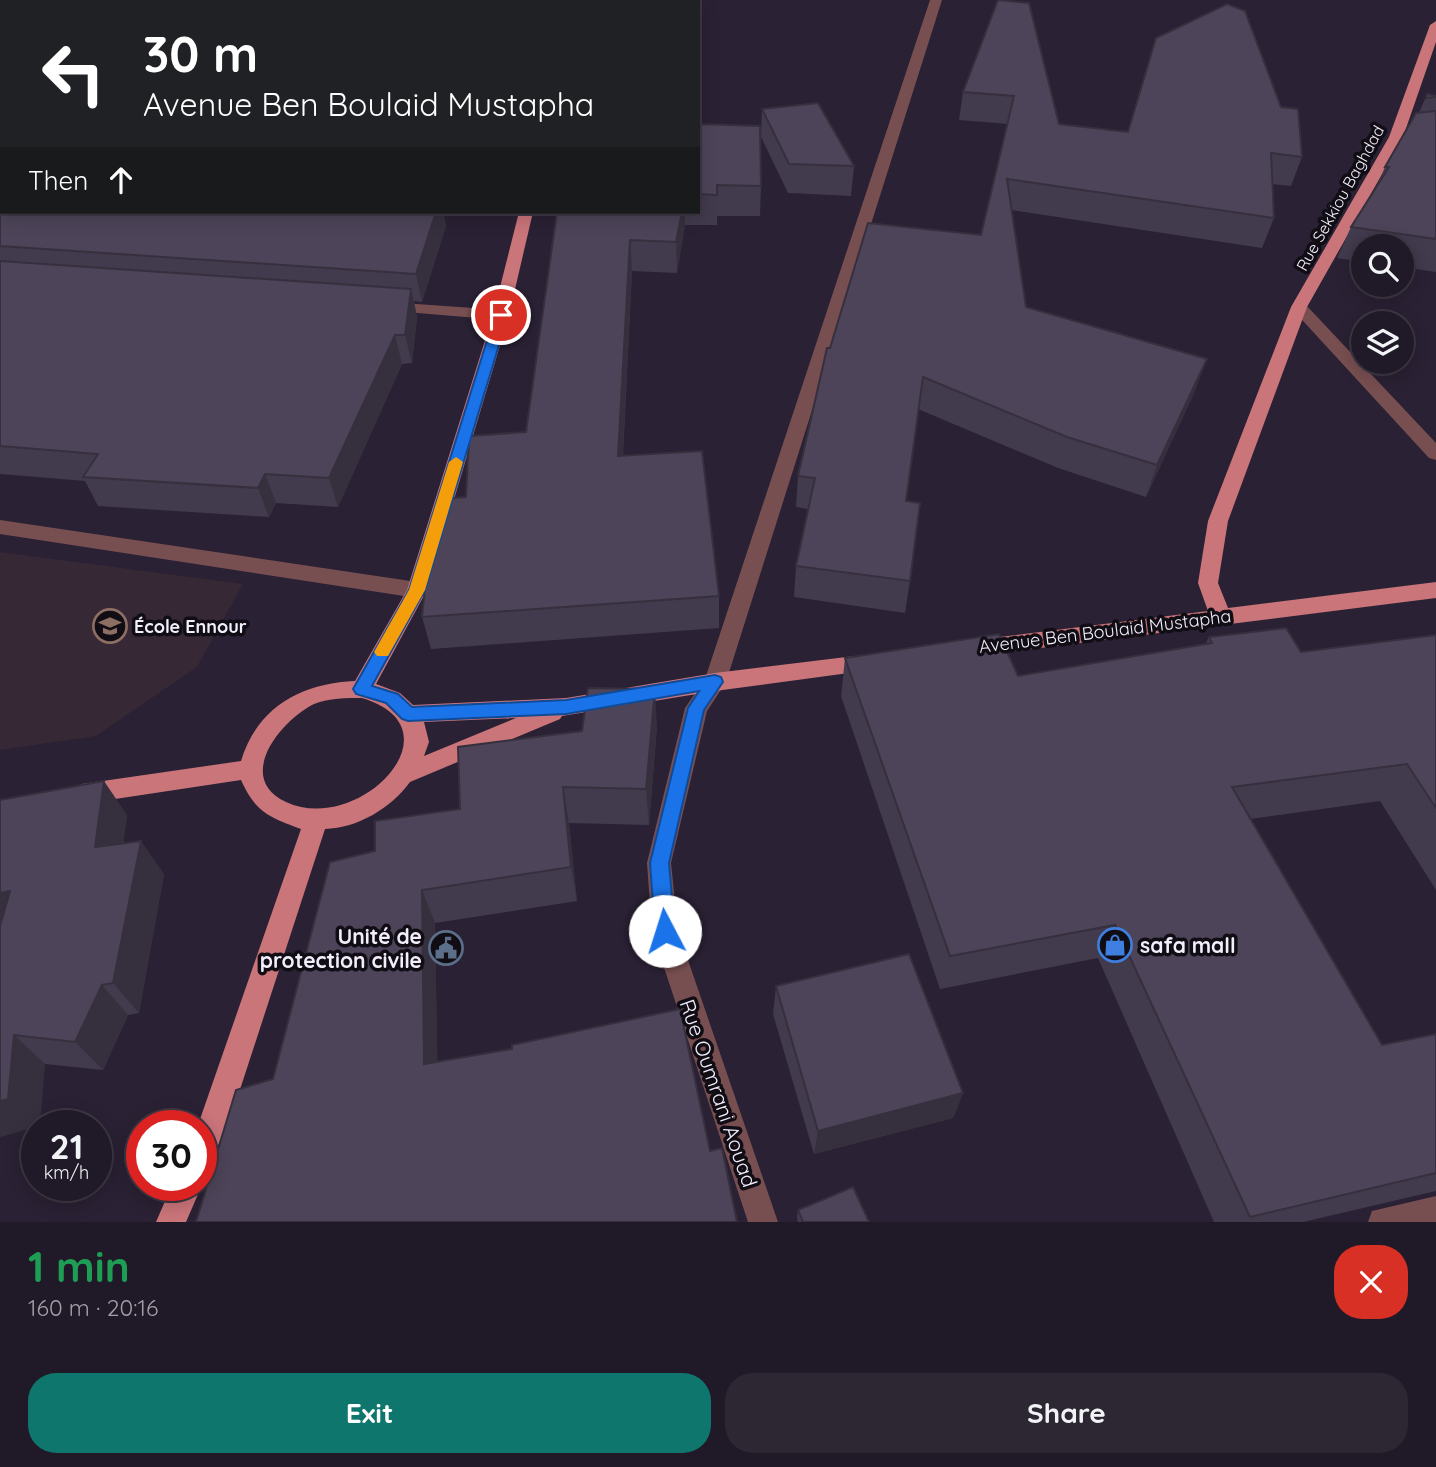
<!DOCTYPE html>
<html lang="en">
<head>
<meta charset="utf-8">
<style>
	body { margin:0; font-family:Quicksand,sans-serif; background:#2d2633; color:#f1f3f6; height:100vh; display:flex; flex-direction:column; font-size:26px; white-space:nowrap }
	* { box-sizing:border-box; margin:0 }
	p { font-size:23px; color:#a2a0a7 }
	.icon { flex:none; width:38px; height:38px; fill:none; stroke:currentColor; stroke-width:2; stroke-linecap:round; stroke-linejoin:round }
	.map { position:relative; height:1222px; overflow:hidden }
	.drawer { display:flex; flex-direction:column; background:#201927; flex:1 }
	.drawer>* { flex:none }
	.hud { position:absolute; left:0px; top:0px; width:700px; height:214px; box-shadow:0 4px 18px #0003,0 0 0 2px #3d3844; background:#202124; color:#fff; overflow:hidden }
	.tools { position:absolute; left:1351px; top:234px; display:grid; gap:14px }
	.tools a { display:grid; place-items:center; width:63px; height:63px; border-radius:50%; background:#201927; box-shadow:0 4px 18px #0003,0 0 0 2px #3d3844; font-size:35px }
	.speed { position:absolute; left:21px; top:1110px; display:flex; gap:14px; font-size:35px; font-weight:700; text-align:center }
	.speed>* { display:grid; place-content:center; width:91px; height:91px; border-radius:50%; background:#201927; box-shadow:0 4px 18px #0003,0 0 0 2px #3d3844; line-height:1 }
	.speed small { font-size:18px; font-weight:400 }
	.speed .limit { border:10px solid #d22; background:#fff; color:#111 }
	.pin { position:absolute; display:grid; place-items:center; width:60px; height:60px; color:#fff; margin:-30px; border:4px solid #fff; border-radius:50%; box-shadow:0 2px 7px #0007 }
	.me { position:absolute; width:77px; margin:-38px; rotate:355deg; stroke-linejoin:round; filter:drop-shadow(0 0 5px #0008) }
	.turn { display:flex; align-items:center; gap:24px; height:147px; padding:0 28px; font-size:32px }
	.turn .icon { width:91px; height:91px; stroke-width:2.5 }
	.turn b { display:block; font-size:49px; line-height:60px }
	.then { display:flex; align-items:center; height:66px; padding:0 28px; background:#0003; gap:14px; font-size:26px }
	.round { display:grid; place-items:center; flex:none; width:74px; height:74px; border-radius:28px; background:#2d2633 }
	.head { display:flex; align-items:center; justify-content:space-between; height:119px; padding:0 28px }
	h1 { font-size:42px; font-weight:700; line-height:52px; color:#1e9e55 }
	.action { display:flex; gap:14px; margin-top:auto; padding:14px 28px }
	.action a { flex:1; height:80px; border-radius:28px; background:#0f766e; color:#fff; font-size:28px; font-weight:700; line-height:80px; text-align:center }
	.action a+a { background:#2d2633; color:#f1f3f6 }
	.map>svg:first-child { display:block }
	.education { fill:#362834 }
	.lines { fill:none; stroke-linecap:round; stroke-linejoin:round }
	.minor { fill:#784f51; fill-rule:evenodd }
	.major { fill:#ca757a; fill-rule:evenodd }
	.wall { fill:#423a4d }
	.shaded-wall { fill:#36303e }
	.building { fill:#4d4459; stroke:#36303e; stroke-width:2 }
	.route { fill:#1a73e8; stroke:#114b97; stroke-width:2 }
	.slow { fill:#f59e0b }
	.labels { text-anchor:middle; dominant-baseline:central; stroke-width:7; stroke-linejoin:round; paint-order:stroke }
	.far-street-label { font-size:16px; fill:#f3eefb; stroke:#110d15 }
	.poi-label { font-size:18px; font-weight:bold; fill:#f3eefb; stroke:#110d15; text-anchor:start }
	.street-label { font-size:18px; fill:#f3eefb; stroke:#110d15 }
	.near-poi-label { font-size:21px; font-weight:bold; fill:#f3eefb; stroke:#110d15; text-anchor:end }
	.near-street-label { font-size:21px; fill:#f3eefb; stroke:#110d15 }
</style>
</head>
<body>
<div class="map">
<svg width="1436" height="1222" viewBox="0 0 1436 1222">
	<rect width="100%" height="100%" fill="#2a2134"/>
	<path class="education" d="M0,552L243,584L197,667L96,736L0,750Z"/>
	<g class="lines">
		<g class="minor">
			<path d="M43,0H78L80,2H45Z"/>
			<path d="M164,0H176L162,2Z"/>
			<path d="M930,0H942L726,682L707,711L671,863L678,931L778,1222H748L652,931L647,863L685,708L705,679Z"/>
			<path d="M0,79L2,80V88L0,87Z"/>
			<path d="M388,302L501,310L509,315L501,320L382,310L380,307L382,304Z"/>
			<path d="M1299,302L1305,304L1436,443V460L1429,458L1293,310L1291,307Z"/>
			<path d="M0,520L417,582L424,585L427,590L424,595L417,598L0,534Z"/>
			<path d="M1436,1196V1222H1368L1372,1211Z"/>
		</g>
		<g class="major">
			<path d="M596,0H608L595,2Z"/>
			<path d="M1436,21V42L1403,137L1307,307L1228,521L1218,583L1228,608L1436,582V598L976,656L968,654L965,648L968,642L976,640L1208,611L1198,583L1208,521L1291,307L1389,137L1430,25Z"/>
			<path d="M519,212H533L509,315L427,590L376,684L400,693L413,705L566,698L715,673L871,654L879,656L882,662L879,668L871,670L715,691L562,716L560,719L410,782C391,808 358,828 325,829L234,1108L211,1162L201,1167V1125H198L301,829C269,817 256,813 241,780L82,804L74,801L70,794L74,787L82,784L241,761C257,707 302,683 355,681L407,590L493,315ZM362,698C463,728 359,836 286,802C234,778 281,720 314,704C329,698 347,698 362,698ZM516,718L424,756L429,742L424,722Z"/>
			<path d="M201,1183L202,1185L186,1222H156L172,1185Z"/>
		</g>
	</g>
	<g class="wall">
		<path d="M998,0L1059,124L1128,132L1281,107L1302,157L1291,186L1272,184L1274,218L1262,248L1011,210L1026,307L1195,391L1146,497L1058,468L918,409L906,501L910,581L905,613L794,597L796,566L808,509L796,507L798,476L981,235L1008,124L959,120L963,92Z"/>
		<path d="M1427,94L1436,96V272L1402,267V247H1363V262L1337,258L1351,227L1377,186L1385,167L1419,113Z"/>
		<path d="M762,109L854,166L851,196L788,193L761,137Z"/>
		<path d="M0,118L2,212H443L446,226L422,302L414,301L417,317L412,363L402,364L338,507L276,503L269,517L98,506L85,481L0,474Z"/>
		<path d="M698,124L761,186L760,216H717V225H685L677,273L632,271L623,456L719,596V628L431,649L422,617L466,497L526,432L557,212H698Z"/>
		<path d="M1436,635V890L1380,801L1250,819L1382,1045L1436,1034V1191L1303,1222H1214L1098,958L940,989L841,696L845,658L1018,676L1205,645L1209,637L1301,652Z"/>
		<path d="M657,726L649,825L569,823L577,901L435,923L437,1062L710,1151L737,1222L273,1079L375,851L460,809L582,731Z"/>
		<path d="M0,800L127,815L123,843L164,874L139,1013L128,1015L103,1070L45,1064L37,1126L0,1137Z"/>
		<path d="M776,986L963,1093L953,1118L814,1154L773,1014Z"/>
		<path d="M798,1210L869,1222H798L797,1218Z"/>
	</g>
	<g class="shaded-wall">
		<path d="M497,0H515L513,2H495Z"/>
		<path d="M436,212H443L446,226L422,302L416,274Z"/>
		<path d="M682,212H685V225L677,273L676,242Z"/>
		<path d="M630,240L632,271L621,489L618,456Z"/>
		<path d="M411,289L417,317L412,363L405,335Z"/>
		<path d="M395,335L402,364L338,507L329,478Z"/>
		<path d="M1207,359L1195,391L1146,497L1157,465Z"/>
		<path d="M265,474L276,503L269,517L258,488Z"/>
		<path d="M655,689L657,726L649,825L646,789Z"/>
		<path d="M104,781L127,815L119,879L95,847Z"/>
		<path d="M563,787L569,823L577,901L571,867Z"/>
		<path d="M141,841L164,874L139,1013L113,983Z"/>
		<path d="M422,890L435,923L438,1093L424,1064Z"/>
		<path d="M10,891L0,931V893Z"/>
		<path d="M102,985L128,1015L103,1070L75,1042Z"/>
		<path d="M14,1035L45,1064L40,1125L0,1137V1101Z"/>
		<path d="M963,1093L953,1118L814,1154L818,1131Z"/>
	</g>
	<g class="building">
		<path d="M370,0H497L495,2H369Z"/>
		<path d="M998,0L1029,3L1059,124L1128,132L1156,38L1227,4L1245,11L1281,107L1298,109L1302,157L1271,153L1274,218L1007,179L1026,307L1207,359L1157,465L1067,437L923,377L906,501L920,503L910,581L796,566L815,478L798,476L827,348H830L868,223L981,235L1014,96L963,92Z"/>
		<path d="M1427,94L1436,96V97L1426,98Z"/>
		<path d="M818,103L854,166L789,164L762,109Z"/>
		<path d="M1436,111V239L1351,227L1389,167H1385L1416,113Z"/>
		<path d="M0,118H2V212H436L416,274L0,246Z"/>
		<path d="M698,124L760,126L761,186L717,185V195L698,194Z"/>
		<path d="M557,212H682L676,242L630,240L618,456L702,451L719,596L422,617L431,528L440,499L466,497L469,436L526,432Z"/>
		<path d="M0,261L411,289L405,335H395L329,478L265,474L258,488L83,477L98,454L0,446Z"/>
		<path d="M1286,628L1301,652L1436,635V808L1407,764L1232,787L1382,1045L1436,1034V1173L1250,1217L1115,925L950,956L845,658L999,634L1018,676L1212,643L1209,637Z"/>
		<path d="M588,688L655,689L646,789L563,787L571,867L422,890L424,1064L512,1049V1045L680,1009L710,1151L722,1148L737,1222H196L236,1090L273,1079L330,862L375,851V821L460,809L458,747L582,731Z"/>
		<path d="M104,781L95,847L141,841L113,983L102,985L75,1042L14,1035L8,1099L0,1101V926L10,891L0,893V800Z"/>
		<path d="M909,954L963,1093L818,1131L776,986Z"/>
		<path d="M853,1187L869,1222H803L798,1210Z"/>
	</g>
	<path class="route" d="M501,311L508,315L425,590L372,686L398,694L412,707L566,700L715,675L721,677L723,682L704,710L669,863L675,931L672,938L665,940L658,938L655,931L650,863L688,708L699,691L566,714L408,721L402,719L386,703L356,694L353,689L409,590L495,315Z"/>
	<path class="slow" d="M456,457L463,462L425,590L388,656H377L374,652L409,590L449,462Z"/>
	<defs>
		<g id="school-ring" transform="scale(1.75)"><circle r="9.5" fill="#110d15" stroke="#8d6e63" stroke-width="1.5"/><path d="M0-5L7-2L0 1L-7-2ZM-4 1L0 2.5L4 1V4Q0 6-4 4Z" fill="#8d6e63"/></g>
		<g id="shop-ring" transform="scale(1.75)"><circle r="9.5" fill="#110d15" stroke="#3f7fe0" stroke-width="1.5"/><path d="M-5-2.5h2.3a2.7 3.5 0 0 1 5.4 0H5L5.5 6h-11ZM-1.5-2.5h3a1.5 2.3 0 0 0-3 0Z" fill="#3f7fe0"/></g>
		<g id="civic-ring" transform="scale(1.75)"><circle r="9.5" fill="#110d15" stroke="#5c6f8a" stroke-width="1.5"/><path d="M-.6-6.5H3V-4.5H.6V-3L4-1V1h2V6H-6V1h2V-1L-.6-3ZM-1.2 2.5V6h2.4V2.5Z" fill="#5c6f8a"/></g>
	</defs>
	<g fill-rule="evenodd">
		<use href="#school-ring" x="110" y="626"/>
		<use href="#shop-ring" x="1115" y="945"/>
		<use href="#civic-ring" x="446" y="948"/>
	</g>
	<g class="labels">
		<g class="far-street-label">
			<text transform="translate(1340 198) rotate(-61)">Rue Sekkiou Baghdad</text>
		</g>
		<g class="poi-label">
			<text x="134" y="626">École Ennour</text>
		</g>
		<g class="street-label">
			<text transform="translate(1105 631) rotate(-7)">Avenue Ben Boulaid Mustapha</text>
		</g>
		<g class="near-poi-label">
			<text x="422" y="936">Unité de<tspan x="422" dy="24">protection civile</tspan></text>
			<text x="1140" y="945" text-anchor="start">safa mall</text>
		</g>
		<g class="near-street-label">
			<text transform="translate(719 1093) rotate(71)">Rue Oumrani Aouad</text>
		</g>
	</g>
</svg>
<div class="tools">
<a><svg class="icon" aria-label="search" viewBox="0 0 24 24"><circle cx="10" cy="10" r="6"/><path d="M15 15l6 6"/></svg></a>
<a><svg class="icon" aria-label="layers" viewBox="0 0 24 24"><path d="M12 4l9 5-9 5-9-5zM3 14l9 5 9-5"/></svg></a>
</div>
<div class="speed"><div>21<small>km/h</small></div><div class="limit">30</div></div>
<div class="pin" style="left:501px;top:315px;background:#d93025"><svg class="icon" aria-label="arrive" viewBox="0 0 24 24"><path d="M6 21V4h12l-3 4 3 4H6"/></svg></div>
<svg class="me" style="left:665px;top:931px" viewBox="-20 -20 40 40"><circle r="19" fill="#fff"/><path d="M0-13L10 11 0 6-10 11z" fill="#1a73e8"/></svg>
<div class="hud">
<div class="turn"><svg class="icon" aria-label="left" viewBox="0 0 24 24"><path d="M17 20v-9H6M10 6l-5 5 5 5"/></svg><div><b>30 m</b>Avenue Ben Boulaid Mustapha</div></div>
<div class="then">Then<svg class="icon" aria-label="ahead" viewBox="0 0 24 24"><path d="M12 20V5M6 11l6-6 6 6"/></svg></div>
</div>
</div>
<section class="drawer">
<div class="head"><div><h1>1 min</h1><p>160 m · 20:16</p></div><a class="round" style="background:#d93025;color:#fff"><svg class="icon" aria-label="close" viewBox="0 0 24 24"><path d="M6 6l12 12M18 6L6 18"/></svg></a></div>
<div class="action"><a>Exit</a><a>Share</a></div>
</section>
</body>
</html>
